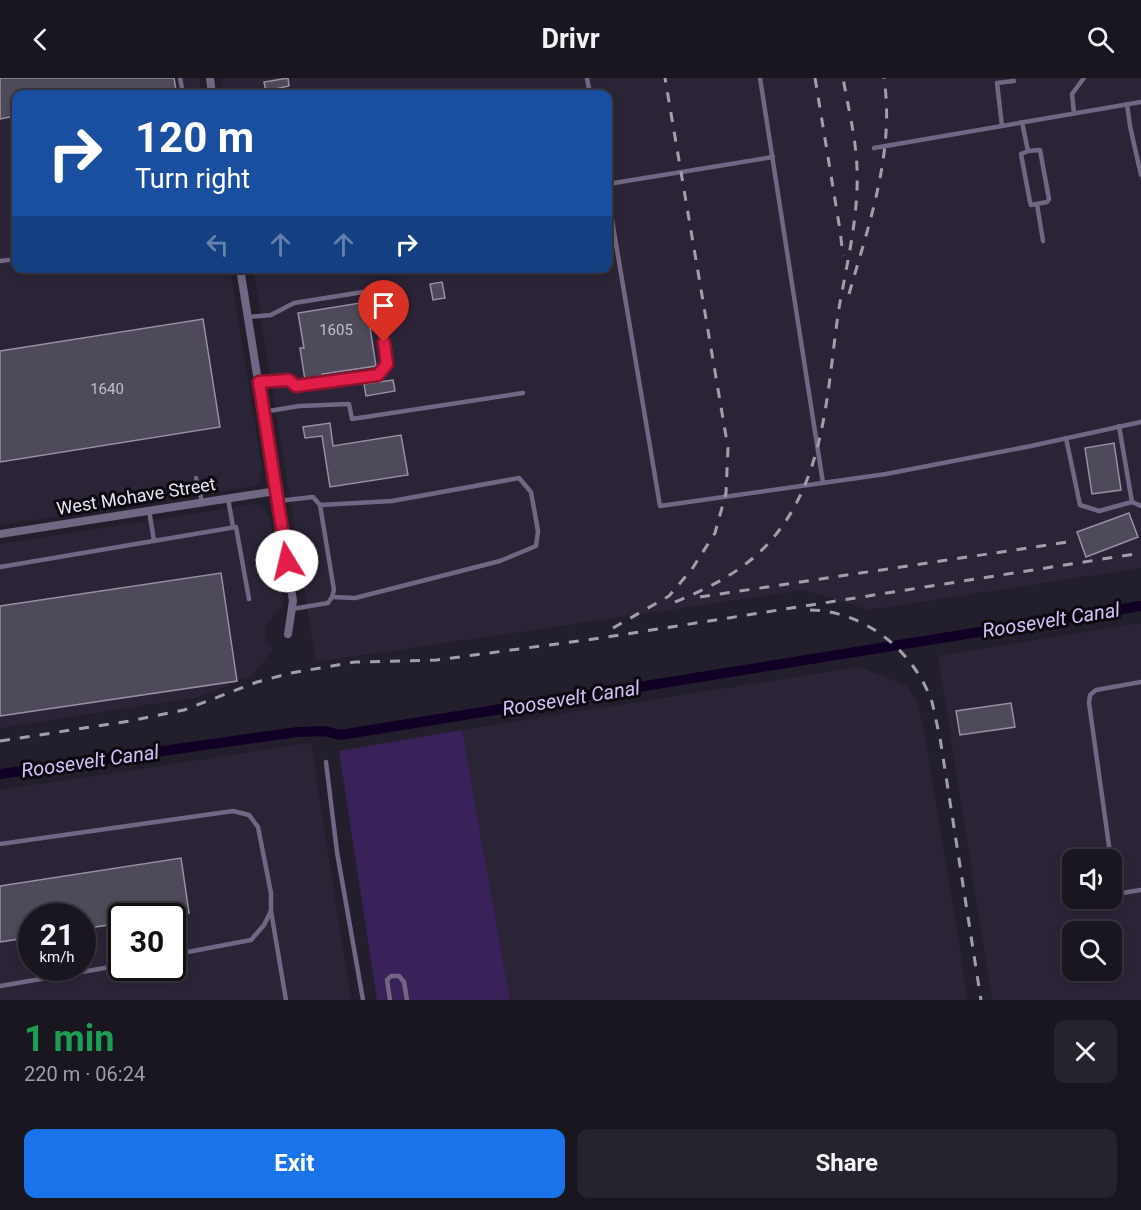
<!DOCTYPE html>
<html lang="en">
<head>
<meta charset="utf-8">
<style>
	body { margin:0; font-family:Roboto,sans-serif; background:#27232d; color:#f1f3f6; height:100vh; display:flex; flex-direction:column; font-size:22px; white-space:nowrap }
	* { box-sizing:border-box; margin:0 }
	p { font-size:20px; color:#9f9fa5 }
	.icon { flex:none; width:33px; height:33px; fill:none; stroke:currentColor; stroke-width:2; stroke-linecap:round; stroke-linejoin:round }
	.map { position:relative; height:922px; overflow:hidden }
	.panel { display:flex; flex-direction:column; background:#1a1620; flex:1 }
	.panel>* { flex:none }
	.banner { position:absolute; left:12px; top:12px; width:600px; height:183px; border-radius:12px; box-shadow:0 3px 9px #0003,0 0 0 2px #38353e; background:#1a4fa0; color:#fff; overflow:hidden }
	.buttons { position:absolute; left:1062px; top:771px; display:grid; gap:12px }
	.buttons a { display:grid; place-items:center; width:60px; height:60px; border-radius:12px; background:#1a1620; box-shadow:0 3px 9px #0003,0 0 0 2px #38353e; font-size:30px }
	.speed { position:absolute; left:18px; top:825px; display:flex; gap:12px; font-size:30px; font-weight:700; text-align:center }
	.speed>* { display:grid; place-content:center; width:78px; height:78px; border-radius:50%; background:#1a1620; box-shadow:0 3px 9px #0003,0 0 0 2px #38353e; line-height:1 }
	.speed small { font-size:15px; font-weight:400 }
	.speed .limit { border:3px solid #111; border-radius:9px; background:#fff; color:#111 }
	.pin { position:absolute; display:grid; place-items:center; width:51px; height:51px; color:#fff; margin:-62px -26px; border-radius:50% 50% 50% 0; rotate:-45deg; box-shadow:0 0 6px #0007 }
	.pin .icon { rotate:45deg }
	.me { position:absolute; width:66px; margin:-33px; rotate:351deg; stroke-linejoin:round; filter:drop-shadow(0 0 4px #0008) }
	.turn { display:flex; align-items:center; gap:21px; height:126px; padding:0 24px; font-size:27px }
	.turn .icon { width:78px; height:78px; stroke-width:2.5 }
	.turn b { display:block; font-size:42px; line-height:51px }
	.lanes { display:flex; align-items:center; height:57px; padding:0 24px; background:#0003; justify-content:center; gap:30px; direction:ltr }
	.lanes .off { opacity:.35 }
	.round { display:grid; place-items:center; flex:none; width:63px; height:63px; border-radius:12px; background:#27232d }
	.head { display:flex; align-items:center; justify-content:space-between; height:102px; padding:0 24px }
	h1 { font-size:36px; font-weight:700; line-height:45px; color:#1e9e55 }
	.action { display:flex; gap:12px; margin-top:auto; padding:12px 24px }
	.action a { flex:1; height:69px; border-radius:12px; background:#1a73e8; color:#fff; font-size:24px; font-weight:700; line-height:69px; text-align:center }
	.action a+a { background:#27232d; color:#f1f3f6 }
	header { display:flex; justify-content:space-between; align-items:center; height:78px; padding:0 24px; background:#1a1620; font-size:27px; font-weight:700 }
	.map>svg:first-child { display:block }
	.built { fill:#2b2437; fill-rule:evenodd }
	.green { fill:#392159 }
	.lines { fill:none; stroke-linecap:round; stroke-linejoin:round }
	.canal { stroke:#110025; stroke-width:10 }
	.building { fill:#4f4a59; stroke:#9791a2; stroke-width:1.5 }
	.service { stroke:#716784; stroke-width:4.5 }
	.minor { stroke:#716784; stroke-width:8 }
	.rail { stroke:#a29faa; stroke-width:3; stroke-dasharray:10 10; stroke-linecap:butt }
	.route-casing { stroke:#92132f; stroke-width:15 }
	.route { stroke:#e11d48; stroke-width:10 }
	.labels { text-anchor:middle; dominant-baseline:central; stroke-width:6; stroke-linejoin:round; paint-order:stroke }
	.number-label { font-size:15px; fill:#c2bfca }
	.street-label { font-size:18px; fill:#e9e6f0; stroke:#0b090f }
	.water-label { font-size:20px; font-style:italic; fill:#d4c0f8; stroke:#0b090f }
</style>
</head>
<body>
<header><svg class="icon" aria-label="back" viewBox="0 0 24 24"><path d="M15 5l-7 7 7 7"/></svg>Drivr<svg class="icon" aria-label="search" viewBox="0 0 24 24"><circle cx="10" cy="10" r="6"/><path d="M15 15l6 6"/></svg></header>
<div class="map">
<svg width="1141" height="922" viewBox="0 0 1141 922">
	<rect width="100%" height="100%" fill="#221e2b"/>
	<g class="built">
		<path d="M0,0H199L202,16H16V190L230,191L262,390L260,403L255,408L0,447Z"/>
		<path d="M222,0H1141V490L869,532L804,512L316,584L253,191L608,190V16H225Z"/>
		<path d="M254,426L261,428L270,438L284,523L281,530L269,542L265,551L266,561L273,571L252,598L198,619L0,650V466Z"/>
		<path d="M1141,545V922H992L938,578ZM1072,782H1112V820H1072ZM1072,854H1112V892H1072Z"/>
		<path d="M859,589L907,608L916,623L923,646L968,922H510L462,652Z"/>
		<path d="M311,665L351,922H0V712ZM32,838H82V890H32ZM122,838H172V890H122Z"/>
	</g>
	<path class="green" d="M462,652L510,922H377L339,673Z"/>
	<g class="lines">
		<path class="canal" d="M0,696L297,654L324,653L340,657L1141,528"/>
	</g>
	<g class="building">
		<path d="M0,0H174L176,12L151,16H16V38L0,41Z"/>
		<path d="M288,0L289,8L266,13L264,4Z"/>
		<path d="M442,204L445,220L433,222L430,206Z"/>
		<path d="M366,224L376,288L322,296L323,299L305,302L300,270H304L298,235Z"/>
		<path d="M203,241L220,349L0,384V273Z"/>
		<path d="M393,302L395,313L366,318L364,306Z"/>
		<path d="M330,345L333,368L401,357L408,397L330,409L322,358L305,360L303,349Z"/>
		<path d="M1114,365L1121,412L1092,416L1085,370Z"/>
		<path d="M1129,435L1138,459L1086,479L1077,454Z"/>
		<path d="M221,495L237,603L0,638V528Z"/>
		<path d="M1011,625L1015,649L960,657L956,633Z"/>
		<path d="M181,780L189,835L164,838H122V845L82,851V838H32V859L0,864V808Z"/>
	</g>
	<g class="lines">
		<g class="service">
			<path d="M180,0L183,16"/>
			<path d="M587,0L590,16"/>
			<path d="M760,0L823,405"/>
			<path d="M1127,26L1130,48L1141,97"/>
			<path d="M1074,35L1072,16L1084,0"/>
			<path d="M1022,44L1028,73L1021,76L1030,124L1031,127L1047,124L1049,121L1040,72L1028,73"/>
			<path d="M1002,48L997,5L1014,3"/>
			<path d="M874,70L1141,24"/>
			<path d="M608,106L773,79"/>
			<path d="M608,118L660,428L886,396L1031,368L1141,344"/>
			<path d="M1037,126L1043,163"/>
			<path d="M0,183L16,181"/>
			<path d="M248,239L271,237L294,225L363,214L376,220L387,286L378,297L296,308L289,302L259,304"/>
			<path d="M263,334L299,328L349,326L352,341L523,315"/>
			<path d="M1066,360L1080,427L1099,433L1132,424L1119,348"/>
			<path d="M196,400L202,424"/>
			<path d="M228,420L233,449"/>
			<path d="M278,423L313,419L320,427L334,512L332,519L328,525L292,531"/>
			<path d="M1132,424L1141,428"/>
			<path d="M320,427L392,423L519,400L531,414L538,453L536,468L500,483L355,520L332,519"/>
			<path d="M149,432L154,463"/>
			<path d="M0,489L236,449L249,521"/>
			<path d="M326,684L337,774L363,922"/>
			<path d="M0,766L233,733L249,737L258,749L271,815V833L264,847L251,862L172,877"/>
			<path d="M1111,782L1089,625L1090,617L1096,612L1141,604"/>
			<path d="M1112,783L1117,813L1122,815L1141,812"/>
			<path d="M271,833L286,922"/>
			<path d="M0,908L122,887"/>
			<path d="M390,922L387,902L391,898H399L404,904L407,922"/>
		</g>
		<g class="minor">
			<path d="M210,0L212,16"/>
			<path d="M240,190L293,523L288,556"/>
			<path d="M0,456L276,413"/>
		</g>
		<g class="rail">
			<path d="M815,0L840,152L843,178"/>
			<path d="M849,216C869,146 895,74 884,0"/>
			<path d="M700,519L1068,464"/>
			<path d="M675,524C712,509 747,491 773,460C827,396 827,309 839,230C847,185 859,137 857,90C856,60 848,29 843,0"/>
			<path d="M810,532C865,533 914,573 932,624C935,636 937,648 940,660L981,922"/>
			<path d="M613,550L669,518L692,491L715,455L726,415L728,370L665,0"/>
			<path d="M0,663L130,643L184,632L257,604L291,595L355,584L437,582L601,560L1141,475"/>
		</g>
	</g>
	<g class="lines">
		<g class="route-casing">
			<path id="route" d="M287,483L259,304L289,302L296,308L378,297L387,286L384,264"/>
		</g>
		<use href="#route" class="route"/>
	</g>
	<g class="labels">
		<g class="number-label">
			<text x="336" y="252">1605</text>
			<text x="107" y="311">1640</text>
		</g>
		<g class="street-label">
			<text transform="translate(136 418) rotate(-9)">West Mohave Street</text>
		</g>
		<g class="water-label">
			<text transform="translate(1051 542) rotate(-9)">Roosevelt Canal</text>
			<text transform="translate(571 620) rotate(-9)">Roosevelt Canal</text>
			<text transform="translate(90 683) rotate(-8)">Roosevelt Canal</text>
		</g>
	</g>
</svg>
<div class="buttons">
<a><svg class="icon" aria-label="sound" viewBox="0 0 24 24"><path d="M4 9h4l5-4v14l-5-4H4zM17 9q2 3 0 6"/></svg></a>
<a><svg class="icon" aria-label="search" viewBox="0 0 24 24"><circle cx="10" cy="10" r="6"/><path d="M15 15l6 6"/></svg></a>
</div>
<div class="speed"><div>21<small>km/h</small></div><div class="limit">30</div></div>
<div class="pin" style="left:384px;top:264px;background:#d93025"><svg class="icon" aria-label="arrive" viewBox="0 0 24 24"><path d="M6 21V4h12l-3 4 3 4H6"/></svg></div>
<svg class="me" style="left:287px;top:483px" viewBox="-20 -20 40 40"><circle r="19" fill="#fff"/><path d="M0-13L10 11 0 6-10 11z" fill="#e11d48"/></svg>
<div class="banner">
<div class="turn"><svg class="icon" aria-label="right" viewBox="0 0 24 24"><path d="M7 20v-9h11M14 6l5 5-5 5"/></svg><div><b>120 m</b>Turn right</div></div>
<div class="lanes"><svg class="icon off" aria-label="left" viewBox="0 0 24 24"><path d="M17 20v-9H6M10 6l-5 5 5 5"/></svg><svg class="icon off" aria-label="ahead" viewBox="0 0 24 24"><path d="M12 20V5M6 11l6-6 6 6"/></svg><svg class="icon off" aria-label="ahead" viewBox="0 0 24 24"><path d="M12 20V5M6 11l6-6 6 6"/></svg><svg class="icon" aria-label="right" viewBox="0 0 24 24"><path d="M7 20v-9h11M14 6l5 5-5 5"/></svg></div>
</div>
</div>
<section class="panel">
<div class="head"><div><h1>1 min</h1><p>220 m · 06:24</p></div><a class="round"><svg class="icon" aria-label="close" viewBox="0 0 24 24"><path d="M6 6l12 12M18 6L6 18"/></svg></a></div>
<div class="action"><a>Exit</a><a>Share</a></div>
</section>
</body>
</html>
